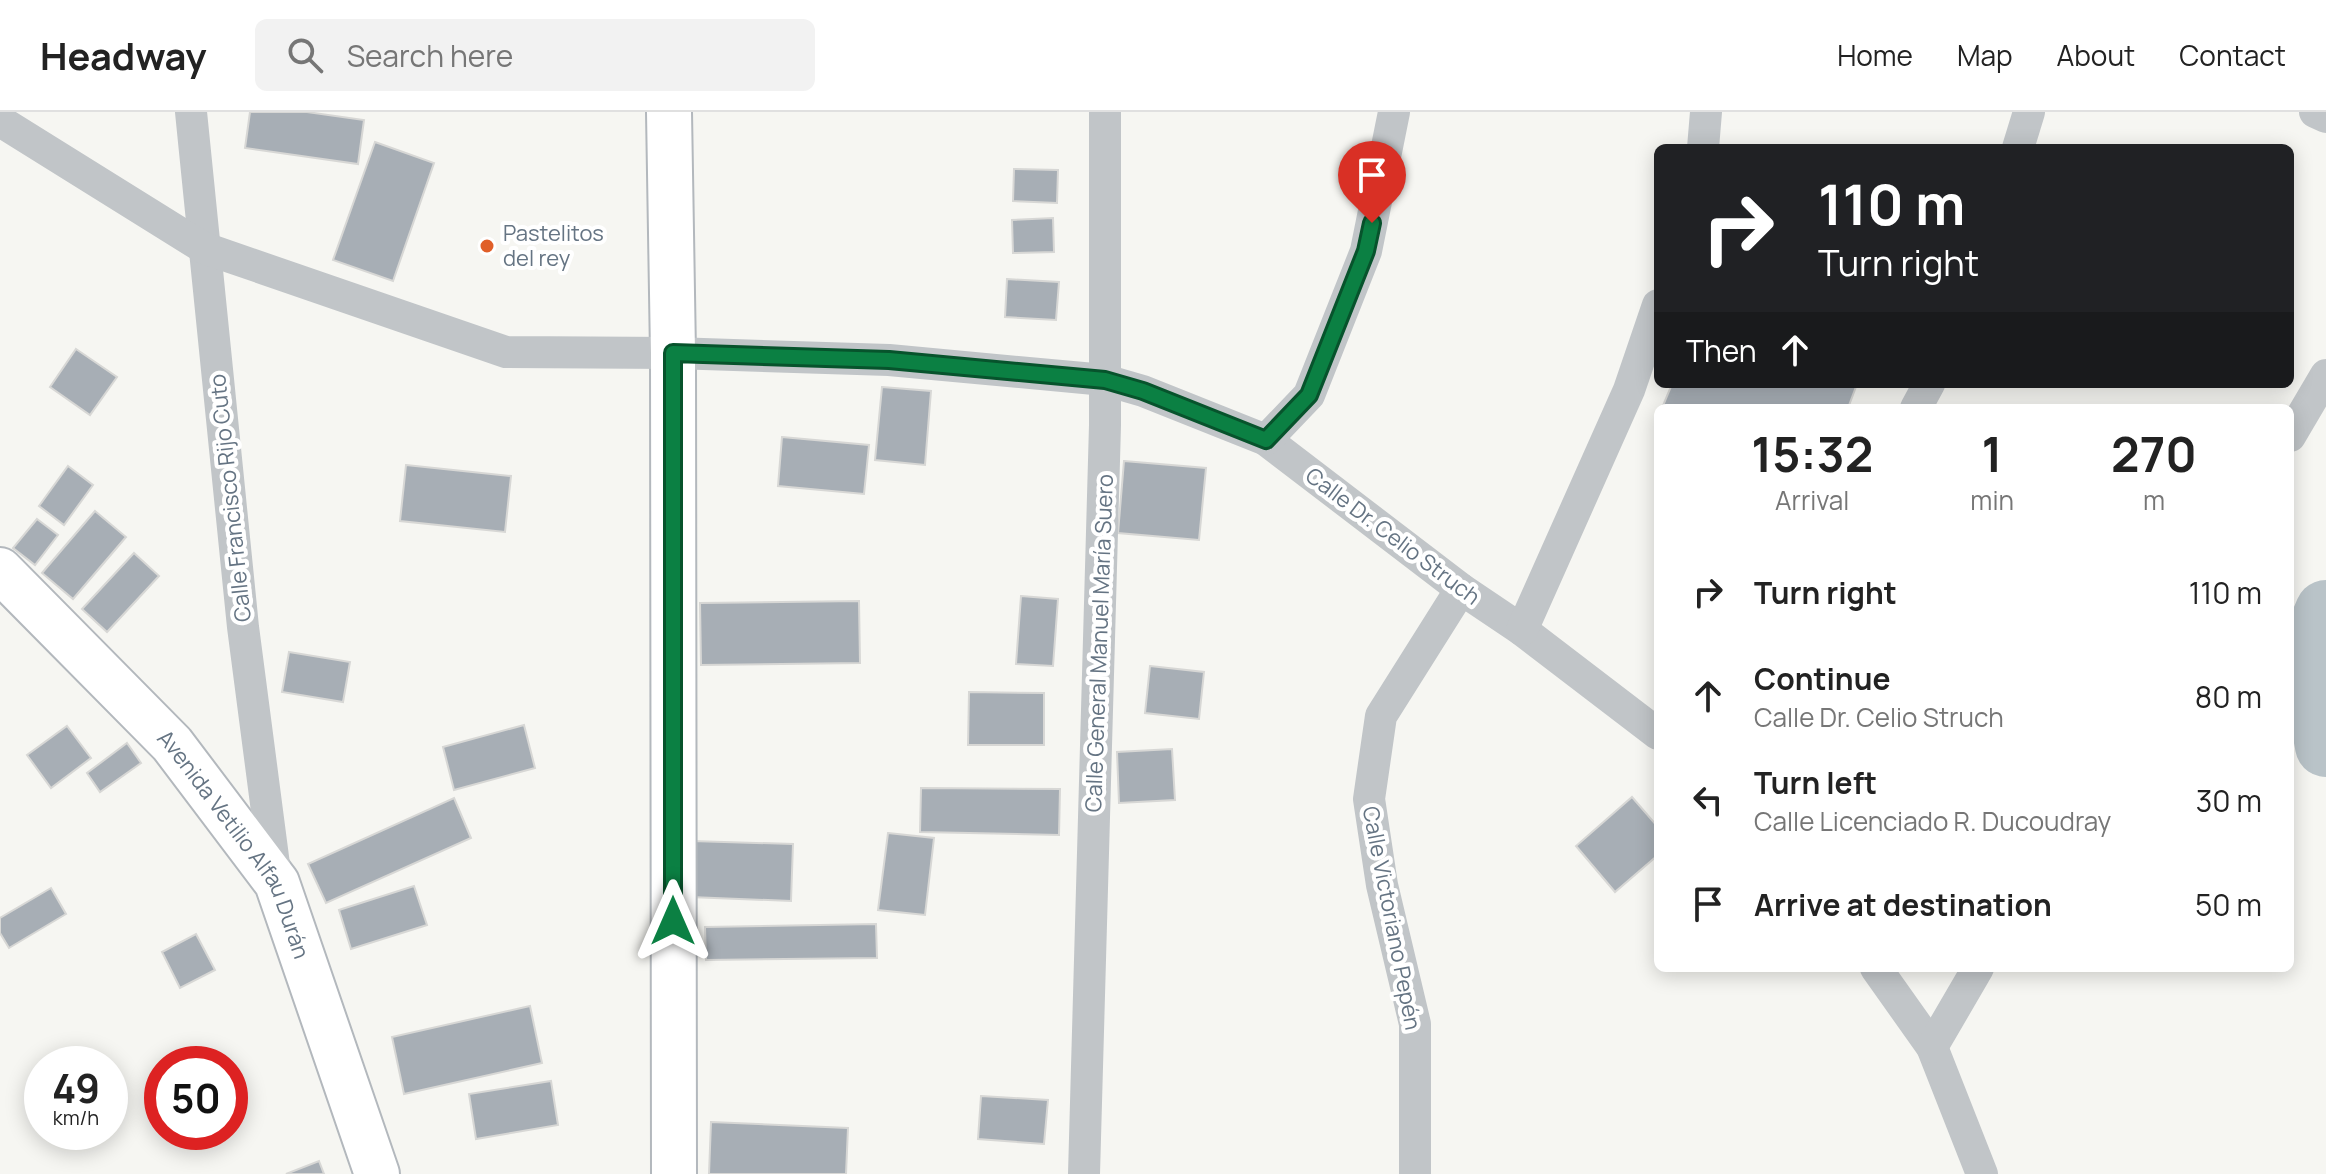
<!DOCTYPE html>
<html lang="en">
<head>
<meta charset="utf-8">
<style>
	body { margin:0; font-family:Manrope,sans-serif; background:#f2f2f2; color:#222; height:100vh; display:flex; flex-direction:column; font-size:30px; white-space:nowrap }
	* { box-sizing:border-box; margin:0 }
	p { font-size:26px; color:#767676 }
	.icon { flex:none; width:44px; height:44px; fill:none; stroke:currentColor; stroke-width:2; stroke-linecap:round; stroke-linejoin:round }
	.map { position:relative; flex:1; overflow:hidden }
	.sheet { position:absolute; left:1654px; top:292px; width:640px; height:568px; display:flex; flex-direction:column; background:#fff; border-radius:12px; box-shadow:0 4px 20px #0003 }
	.sheet>* { flex:none }
	.guide { position:absolute; left:1654px; top:32px; width:640px; height:244px; border-radius:12px; box-shadow:0 4px 20px #0003; background:#202124; color:#fff; overflow:hidden }
	.speed { position:absolute; left:24px; top:934px; display:flex; gap:16px; font-size:40px; font-weight:700; text-align:center }
	.speed>* { display:grid; place-content:center; width:104px; height:104px; border-radius:50%; background:#fff; box-shadow:0 4px 20px #0003; line-height:1 }
	.speed small { font-size:20px; font-weight:400 }
	.speed .limit { border:12px solid #d22; background:#fff; color:#111 }
	.pin { position:absolute; display:grid; place-items:center; width:68px; height:68px; color:#fff; margin:-82px -34px; border-radius:50% 50% 50% 0; rotate:-45deg; box-shadow:0 0 8px #0007 }
	.pin .icon { rotate:45deg }
	.me { position:absolute; width:88px; margin:-44px; rotate:0deg; stroke-linejoin:round; filter:drop-shadow(0 0 6px #0008) }
	.turn { display:flex; align-items:center; gap:28px; height:168px; padding:0 32px; font-size:36px }
	.turn .icon { width:104px; height:104px; stroke-width:2.5 }
	.turn b { display:block; font-size:56px; line-height:68px }
	.then { display:flex; align-items:center; height:76px; padding:0 32px; background:#0003; gap:16px; font-size:30px }
	.eta { display:flex; justify-content:space-evenly; align-items:center; height:136px; text-align:center }
	.eta b { font-size:48px; font-weight:700; line-height:56px }
	ul { padding:0; list-style:none }
	li { display:flex; align-items:center; gap:24px; height:104px; padding:0 32px }
	li div { flex:1 }
	li b { display:block; font-size:30px }
	li em { font-style:normal }
	header { display:flex; align-items:center; gap:48px; box-sizing:border-box; height:112px; padding:0 40px; background:#fff; border-bottom:2px solid #e0e0e0 }
	header strong { font-size:38px }
	nav { display:flex; gap:44px; margin-inline-start:auto; font-size:28px }
	.search { width:560px; height:72px; background:#f2f2f2; display:flex; align-items:center; gap:20px; box-sizing:border-box; padding:0 28px; border-radius:12px; color:#767676; font-size:30px }
	.map>svg:first-child { display:block }
	.lines { fill:none; stroke-linecap:round; stroke-linejoin:round }
	.river { stroke:#b9c3c8; stroke-width:62 }
	.building { fill:#a7aeb5; stroke:#d7d7d5; stroke-width:2 }
	.secondary-casing { stroke:#b3b8bd; stroke-width:48 }
	.street { stroke:#c1c5c8; stroke-width:32 }
	.secondary { stroke:#fff; stroke-width:44 }
	.route-casing { stroke:#07532c; stroke-width:20 }
	.route { stroke:#0b8043; stroke-width:14 }
	.poi-dot { fill:#e05f29; stroke:#fff; stroke-width:3 }
	.labels { text-anchor:middle; dominant-baseline:central; stroke-width:8; stroke-linejoin:round; paint-order:stroke }
	.poi-label { font-size:22px; fill:#657483; stroke:#fff; text-anchor:start }
	.street-label { font-size:22px; fill:#657483; stroke:#fff }
</style>
</head>
<body>
<header>
<strong>Headway</strong>
<div class="search"><svg class="icon" aria-label="search" viewBox="0 0 24 24"><circle cx="10" cy="10" r="6"/><path d="M15 15l6 6"/></svg>Search here</div>
<nav><a>Home</a><a>Map</a><a>About</a><a>Contact</a></nav>
</header>
<div class="map">
<svg width="2326" height="1062" viewBox="0 0 2326 1062">
	<rect width="100%" height="100%" fill="#f6f6f2"/>
	<g class="lines">
		<path class="river" d="M2326,499L2317,520L2320,601L2326,634"/>
	</g>
	<g class="building">
		<path d="M250,0H307L364,8L358,52L245,36Z"/>
		<path d="M375,30L434,51L393,169L333,148Z"/>
		<path d="M1014,57L1058,58L1057,91L1013,89Z"/>
		<path d="M1053,106L1054,140L1013,141L1012,108Z"/>
		<path d="M1007,167L1059,170L1056,208L1005,205Z"/>
		<path d="M76,237L117,265L90,303L50,275Z"/>
		<path d="M1672,272H1857L1848,296H1662Z"/>
		<path d="M882,275L931,279L925,353L875,348Z"/>
		<path d="M782,325L869,333L864,382L778,374Z"/>
		<path d="M1124,349L1206,356L1199,428L1118,421Z"/>
		<path d="M406,353L511,364L505,420L400,409Z"/>
		<path d="M68,354L93,373L64,413L39,394Z"/>
		<path d="M95,399L126,425L73,487L42,461Z"/>
		<path d="M37,407L58,423L35,453L13,436Z"/>
		<path d="M134,441L159,464L107,520L82,497Z"/>
		<path d="M1021,484L1058,487L1053,554L1016,552Z"/>
		<path d="M859,489L860,551L701,553L700,491Z"/>
		<path d="M289,540L350,550L343,590L282,580Z"/>
		<path d="M1150,554L1204,560L1199,607L1145,601Z"/>
		<path d="M969,580L1044,581V633H968Z"/>
		<path d="M524,613L535,656L454,678L443,635Z"/>
		<path d="M67,614L91,646L51,676L27,643Z"/>
		<path d="M127,631L141,651L100,680L87,661Z"/>
		<path d="M1172,637L1175,688L1119,691L1117,640Z"/>
		<path d="M921,676L1060,677L1059,723L920,720Z"/>
		<path d="M1632,685L1658,715V743L1615,780L1576,734Z"/>
		<path d="M454,686L471,726L326,791L308,752Z"/>
		<path d="M888,721L934,726L925,803L878,798Z"/>
		<path d="M692,729L793,732L791,789L690,785Z"/>
		<path d="M414,774L427,813L351,837L339,798Z"/>
		<path d="M51,776L66,802L9,836L0,821V806Z"/>
		<path d="M876,812L877,846L706,848L705,815Z"/>
		<path d="M196,822L215,858L180,876L162,840Z"/>
		<path d="M530,894L542,951L404,982L392,925Z"/>
		<path d="M551,969L558,1013L476,1027L469,982Z"/>
		<path d="M981,984L1048,988L1044,1032L978,1027Z"/>
		<path d="M711,1010L848,1016L846,1062H709Z"/>
		<path d="M319,1049L324,1062H286Z"/>
	</g>
	<g class="lines">
		<g class="secondary-casing">
			<g id="secondary">
				<path d="M669,0L673,241L674,1062"/>
				<path id="s1" d="M0,458L172,632L277,771L377,1062"/>
			</g>
		</g>
		<g class="street">
			<path d="M191,0L243,515L276,768"/>
			<path d="M2315,0L2326,5"/>
			<path d="M0,9L204,136L506,240L673,241L889,248L1105,268L1143,279L1266,328L1461,477L1522,518L1658,622"/>
			<path d="M1703,36L1706,0"/>
			<path d="M2018,36L2029,0"/>
			<path d="M1916,296L1929,272"/>
			<path d="M2290,324L2326,263"/>
			<path d="M1266,328L1309,283L1366,139L1394,0"/>
			<path d="M1522,518L1629,278L1658,193"/>
			<path d="M1876,856L1932,935L1982,1062"/>
			<path d="M1932,935L1978,856"/>
			<path d="M1084,1062L1105,313V0"/>
			<path d="M1415,1062V912L1382,773L1369,687L1381,604L1461,477"/>
		</g>
		<use href="#secondary" class="secondary"/>
	</g>
	<g class="lines">
		<g class="route-casing">
			<path id="route" d="M673,809V241L889,248L1105,268L1143,279L1266,328L1309,283L1366,139L1372,111"/>
		</g>
		<use href="#route" class="route"/>
	</g>
	<circle class="poi-dot" cx="487" cy="134" r="8"/>
	<g class="labels">
		<g class="poi-label">
			<text x="503" y="121">Pastelitos<tspan x="503" dy="25">del rey</tspan></text>
		</g>
		<g class="street-label">
			<text transform="translate(230 386) rotate(-96)">Calle Francisco Rijo Cuto</text>
			<text transform="translate(1393 424) rotate(37)">Calle Dr. Celio Struch</text>
			<text transform="translate(1099 531) rotate(-88)">Calle General Manuel María Suero</text>
			<text stroke="none"><textPath href="#s1" startOffset="364">Avenida Vetilio Alfau Durán</textPath></text>
			<text transform="translate(1392 806) rotate(79)">Calle Victoriano Pepén</text>
		</g>
	</g>
</svg>
<div class="speed"><div>49<small>km/h</small></div><div class="limit">50</div></div>
<div class="pin" style="left:1372px;top:111px;background:#d93025"><svg class="icon" aria-label="arrive" viewBox="0 0 24 24"><path d="M6 21V4h12l-3 4 3 4H6"/></svg></div>
<svg class="me" style="left:673px;top:809px" viewBox="-20 -20 40 40"><path d="M0-17L14 15 0 8-14 15z" fill="#0b8043" stroke="#fff" stroke-width="4"/></svg>
<div class="guide">
<div class="turn"><svg class="icon" aria-label="right" viewBox="0 0 24 24"><path d="M7 20v-9h11M14 6l5 5-5 5"/></svg><div><b>110 m</b>Turn right</div></div>
<div class="then">Then<svg class="icon" aria-label="ahead" viewBox="0 0 24 24"><path d="M12 20V5M6 11l6-6 6 6"/></svg></div>
</div>
<section class="sheet">
<div class="eta">
<div><b>15:32</b><p>Arrival</p></div>
<div><b>1</b><p>min</p></div>
<div><b>270</b><p>m</p></div>
</div>
<ul>
<li><svg class="icon" aria-label="right" viewBox="0 0 24 24"><path d="M7 20v-9h11M14 6l5 5-5 5"/></svg><div><b>Turn right</b></div><em>110 m</em></li>
<li><svg class="icon" aria-label="ahead" viewBox="0 0 24 24"><path d="M12 20V5M6 11l6-6 6 6"/></svg><div><b>Continue</b><p>Calle Dr. Celio Struch</p></div><em>80 m</em></li>
<li><svg class="icon" aria-label="left" viewBox="0 0 24 24"><path d="M17 20v-9H6M10 6l-5 5 5 5"/></svg><div><b>Turn left</b><p>Calle Licenciado R. Ducoudray</p></div><em>30 m</em></li>
<li><svg class="icon" aria-label="arrive" viewBox="0 0 24 24"><path d="M6 21V4h12l-3 4 3 4H6"/></svg><div><b>Arrive at destination</b></div><em>50 m</em></li>
</ul>
</section>
</div>
</body>
</html>
